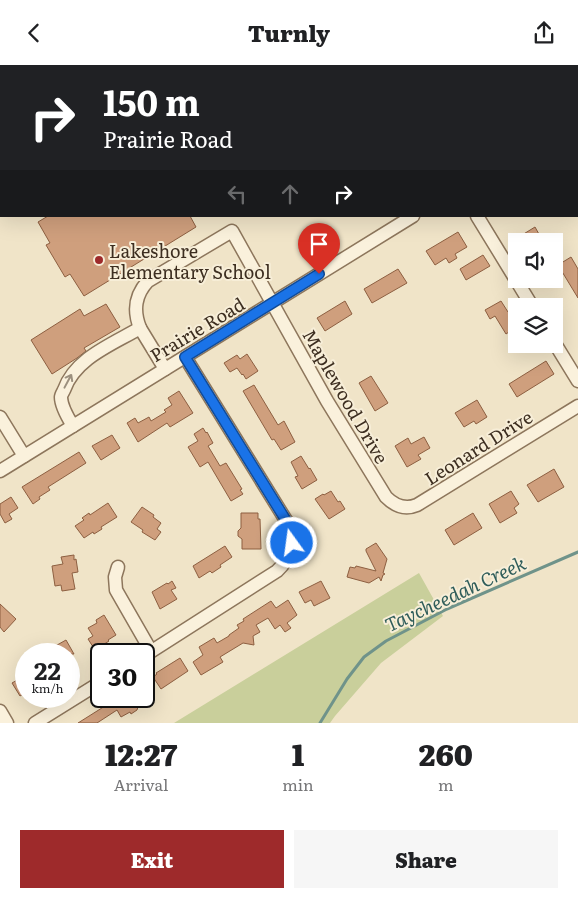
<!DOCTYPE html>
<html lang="en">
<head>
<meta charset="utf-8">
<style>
	body { margin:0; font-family:Literata,serif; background:#f6f6f6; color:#202124; height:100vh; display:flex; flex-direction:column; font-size:19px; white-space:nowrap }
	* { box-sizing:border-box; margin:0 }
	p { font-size:16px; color:#757577 }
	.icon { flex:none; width:28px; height:28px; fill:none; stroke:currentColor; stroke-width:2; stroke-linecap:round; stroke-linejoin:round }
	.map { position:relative; height:658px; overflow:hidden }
	.sheet { display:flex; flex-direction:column; background:#fff; flex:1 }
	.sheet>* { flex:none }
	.top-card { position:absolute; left:0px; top:0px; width:579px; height:152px; box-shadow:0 5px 20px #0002; background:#202124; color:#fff; overflow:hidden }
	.fabs { position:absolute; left:508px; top:168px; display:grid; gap:10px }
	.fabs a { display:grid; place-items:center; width:55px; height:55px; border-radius:0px; background:#fff; box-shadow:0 5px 20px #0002; font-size:25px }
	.speed { position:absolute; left:15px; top:578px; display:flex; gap:10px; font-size:25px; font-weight:700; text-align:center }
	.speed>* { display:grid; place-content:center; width:65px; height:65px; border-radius:50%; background:#fff; box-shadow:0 5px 20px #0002; line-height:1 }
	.speed small { font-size:12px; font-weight:400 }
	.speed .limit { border:2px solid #111; border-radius:8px; background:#fff; color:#111 }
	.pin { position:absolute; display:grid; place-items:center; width:42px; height:42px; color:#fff; margin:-51px -21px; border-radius:50% 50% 50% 0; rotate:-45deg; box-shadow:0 0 5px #0007 }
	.pin .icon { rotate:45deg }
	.me { position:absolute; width:55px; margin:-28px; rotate:346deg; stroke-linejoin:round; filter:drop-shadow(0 0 4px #0008) }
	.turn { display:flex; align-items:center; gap:18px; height:105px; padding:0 20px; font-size:22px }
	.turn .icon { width:65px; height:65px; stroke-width:2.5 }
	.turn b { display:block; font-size:35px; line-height:42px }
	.lanes { display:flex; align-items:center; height:48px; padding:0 20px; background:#0003; justify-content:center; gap:25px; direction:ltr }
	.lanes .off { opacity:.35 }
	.eta { display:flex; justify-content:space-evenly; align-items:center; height:85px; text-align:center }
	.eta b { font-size:30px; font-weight:800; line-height:35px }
	.primary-button { display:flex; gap:10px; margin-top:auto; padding:10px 20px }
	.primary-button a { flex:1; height:58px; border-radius:0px; background:#9e2a2b; color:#fff; font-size:20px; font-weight:800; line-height:58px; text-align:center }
	.primary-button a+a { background:#f6f6f6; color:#202124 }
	header { display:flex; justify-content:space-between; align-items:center; height:65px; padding:0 20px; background:#fff; font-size:22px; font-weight:800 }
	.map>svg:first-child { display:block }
	.green { fill:#c9cf9b }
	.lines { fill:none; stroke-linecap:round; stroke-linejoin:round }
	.stream { stroke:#6f938a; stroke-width:3 }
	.building { fill:#cf9f7d; stroke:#8d5f41 }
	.minor-casing { stroke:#8d765c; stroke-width:15 }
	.minor { stroke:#faf1dc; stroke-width:12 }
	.oneway { stroke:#9c907e }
	.route-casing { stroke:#114b97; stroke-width:12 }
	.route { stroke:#1a73e8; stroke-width:9 }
	.poi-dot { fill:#9e2a2b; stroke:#f7eed8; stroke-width:2 }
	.labels { text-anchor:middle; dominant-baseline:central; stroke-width:4; stroke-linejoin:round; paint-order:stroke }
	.poi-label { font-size:18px; fill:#3d2e20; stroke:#f7eed8; text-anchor:start }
	.street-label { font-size:18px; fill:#3d2e20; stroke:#f7eed8 }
	.water-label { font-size:19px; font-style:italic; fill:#2f5d5a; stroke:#f7eed8 }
</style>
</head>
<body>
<header><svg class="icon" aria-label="back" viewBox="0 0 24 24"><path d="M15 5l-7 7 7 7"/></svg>Turnly<svg class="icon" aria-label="share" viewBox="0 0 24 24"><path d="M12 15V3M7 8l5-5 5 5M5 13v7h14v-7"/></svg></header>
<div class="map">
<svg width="578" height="658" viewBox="0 0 578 658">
	<rect width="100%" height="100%" fill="#f0e4c8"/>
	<path class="green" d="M419,508L443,551L381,598L335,651L330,658H174Z"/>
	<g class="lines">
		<path class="stream" d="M320,658L347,614L364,592L386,576L447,544L578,487"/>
	</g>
	<g class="building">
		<path d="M48,151H190L196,162L84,231L70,209L65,212L46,180L50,178L38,157Z"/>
		<path d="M535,162L540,171L531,176H526L522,170Z"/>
		<path d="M458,167L467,182L455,189L457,193L449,198L446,193L435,200L426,186Z"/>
		<path d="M483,190L490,201L466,215L460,204Z"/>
		<path d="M571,192L578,204V233L558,200Z"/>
		<path d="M398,204L407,218L372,238L364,224Z"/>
		<path d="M345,236L352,249L325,266L317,253Z"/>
		<path d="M501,236L508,247L514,244L516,248V262L506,269L495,251L490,254L485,245Z"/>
		<path d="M106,239L120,262L84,283L86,286L77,293L52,309L31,275L80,244L84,251Z"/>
		<path d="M247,289L258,306L246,314L243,309L242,310L237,303L230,307L224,298L237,290L240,294Z"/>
		<path d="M546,296L554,309L517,332L509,319Z"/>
		<path d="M371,311L388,338L375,346L359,318Z"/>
		<path d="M254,320L278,360L284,356L295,377L281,385L274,374L272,375L243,326Z"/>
		<path d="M179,326L193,348L170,362L167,358L138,377L127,358L135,353L138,358L149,352L151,356L166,347L164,345L172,340L168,333Z"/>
		<path d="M477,335L487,352L476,359L474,356L464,362L455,348Z"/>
		<path d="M203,363L206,368L207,367L213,378L208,381L220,401L226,398L242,424L240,425L243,429L231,436L208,397L200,402L188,382L198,376L194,369Z"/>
		<path d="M112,370L120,383L101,395L92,381Z"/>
		<path d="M424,372L430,383L418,390L421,394L407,402L395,381L408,373L411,379Z"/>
		<path d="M79,387L86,398L48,422L50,425L39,432L40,434L33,439L22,422Z"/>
		<path d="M301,391L309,404L310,403L317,415L302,424L295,412L298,411L291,397Z"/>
		<path d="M554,404L564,422L538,437L527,420Z"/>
		<path d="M331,426L338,437L340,436L345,444L329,454L315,434L323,429L324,430Z"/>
		<path d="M511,426L519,439L514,443L517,448L500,458L489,439Z"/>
		<path d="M11,432L18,443L9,449L12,454L5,458L0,449V439Z"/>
		<path d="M108,438L117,452L101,462L102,464L94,469L93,467L84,473L75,461L84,455L82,453L89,448L90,450Z"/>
		<path d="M142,442L154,450L153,452L161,458L157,464L161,467L155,475L142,467L143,465L131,457Z"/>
		<path d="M241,448H258V454H260L261,484H242V474L238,471V466L241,463Z"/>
		<path d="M473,448L482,463L454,480L445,465Z"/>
		<path d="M376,478L387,494L383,508L385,509L383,510L381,516L379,512L369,518L347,512L350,502L355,503L356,501L376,506L366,486V484Z"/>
		<path d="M225,481L232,492L220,500L221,502L212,508L210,506L199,513L193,501Z"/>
		<path d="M74,490V495L76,494L78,507L72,508L75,524L62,526L61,520L55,521L52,501L63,499L61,492Z"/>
		<path d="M172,516L176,523L171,525L177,534L160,544L152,527L167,518L168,519Z"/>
		<path d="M321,516L330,533L314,541L311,535L305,538L299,527Z"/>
		<path d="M288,535L297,550L287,558L291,563L285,567L280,560L275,564L268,553L256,560L260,567L253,571L254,580L243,578L220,592L223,597L201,610L193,597L203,590L199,582L214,573L217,578L229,571V570L239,563L237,560L244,556L243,554L271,536L276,543Z"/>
		<path d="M0,539L16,554L4,567L0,562Z"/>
		<path d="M104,550L116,570L108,575L109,576L95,585L88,574L93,571L88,563L97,558L96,555Z"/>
		<path d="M66,575L74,589H53L50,584Z"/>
		<path d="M180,593L188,606L161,624L153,612L157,609L156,608Z"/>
		<path d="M26,610V627L20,631L12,618Z"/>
		<path d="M118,631H137L142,640L138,642L137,645L131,649L130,647L121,652L117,645L97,658H78L105,641V640Z"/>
	</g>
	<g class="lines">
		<g class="minor-casing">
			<g id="minor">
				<path d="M477,151L532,241"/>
				<path d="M140,263C133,245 135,230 148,216L232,166L327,336L386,432C395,441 405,445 417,440L578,341"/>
				<path d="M554,277L578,316"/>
				<path d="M0,352L24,391"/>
				<path d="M73,361C68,353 61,341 61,332C61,330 63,327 64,325C75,293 113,279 140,263L165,304"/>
				<path d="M0,406L413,151"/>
				<path d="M118,502L115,512L116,525L151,586"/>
				<path d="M144,591L277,506C291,493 296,475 287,457L185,292"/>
				<path d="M0,646L7,658"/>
				<path d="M35,658L101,617"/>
			</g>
		</g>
		<use href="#minor" class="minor"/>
	</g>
	<defs><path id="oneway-shaft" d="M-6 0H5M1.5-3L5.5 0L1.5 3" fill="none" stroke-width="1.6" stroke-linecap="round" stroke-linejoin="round" transform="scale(1.25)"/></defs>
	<use class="oneway" href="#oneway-shaft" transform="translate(68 316) rotate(-62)"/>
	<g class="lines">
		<g class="route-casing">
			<path id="route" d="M292,478L290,464L287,457L185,292L319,209"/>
		</g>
		<use href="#route" class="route"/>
	</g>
	<circle class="poi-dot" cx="99" cy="195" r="5"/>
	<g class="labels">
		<g class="poi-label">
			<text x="109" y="185">Lakeshore<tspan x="109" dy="21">Elementary School</tspan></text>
		</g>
		<g class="street-label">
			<text transform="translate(197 264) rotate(-31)">Prairie Road</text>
			<text transform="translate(346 331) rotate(60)">Maplewood Drive</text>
			<text transform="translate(478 382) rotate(-32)">Leonard Drive</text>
		</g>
		<g class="water-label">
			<text transform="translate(455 528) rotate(-25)">Taycheedah Creek</text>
		</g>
	</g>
</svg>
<div class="fabs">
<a><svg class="icon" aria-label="sound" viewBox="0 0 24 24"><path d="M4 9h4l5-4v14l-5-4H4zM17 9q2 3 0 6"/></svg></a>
<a><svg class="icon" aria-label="layers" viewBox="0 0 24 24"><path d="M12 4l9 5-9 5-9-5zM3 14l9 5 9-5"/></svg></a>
</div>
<div class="speed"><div>22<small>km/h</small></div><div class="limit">30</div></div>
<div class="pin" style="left:319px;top:209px;background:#d93025"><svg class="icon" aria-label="arrive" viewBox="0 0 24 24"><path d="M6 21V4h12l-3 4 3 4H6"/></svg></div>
<svg class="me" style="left:292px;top:478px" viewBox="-20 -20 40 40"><circle r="17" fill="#1a73e8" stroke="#fff" stroke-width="3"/><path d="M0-11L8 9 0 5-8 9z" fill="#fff"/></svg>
<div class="top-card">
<div class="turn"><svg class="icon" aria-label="right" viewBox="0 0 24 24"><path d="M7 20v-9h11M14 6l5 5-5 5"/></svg><div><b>150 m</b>Prairie Road</div></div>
<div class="lanes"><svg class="icon off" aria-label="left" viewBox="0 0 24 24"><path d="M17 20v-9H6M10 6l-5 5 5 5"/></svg><svg class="icon off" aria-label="ahead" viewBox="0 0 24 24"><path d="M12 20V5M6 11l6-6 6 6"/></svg><svg class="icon" aria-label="right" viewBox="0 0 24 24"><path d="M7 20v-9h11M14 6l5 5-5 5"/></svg></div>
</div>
</div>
<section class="sheet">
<div class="eta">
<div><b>12:27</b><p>Arrival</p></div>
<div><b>1</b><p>min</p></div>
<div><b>260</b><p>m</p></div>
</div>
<div class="primary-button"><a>Exit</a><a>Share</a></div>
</section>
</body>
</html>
